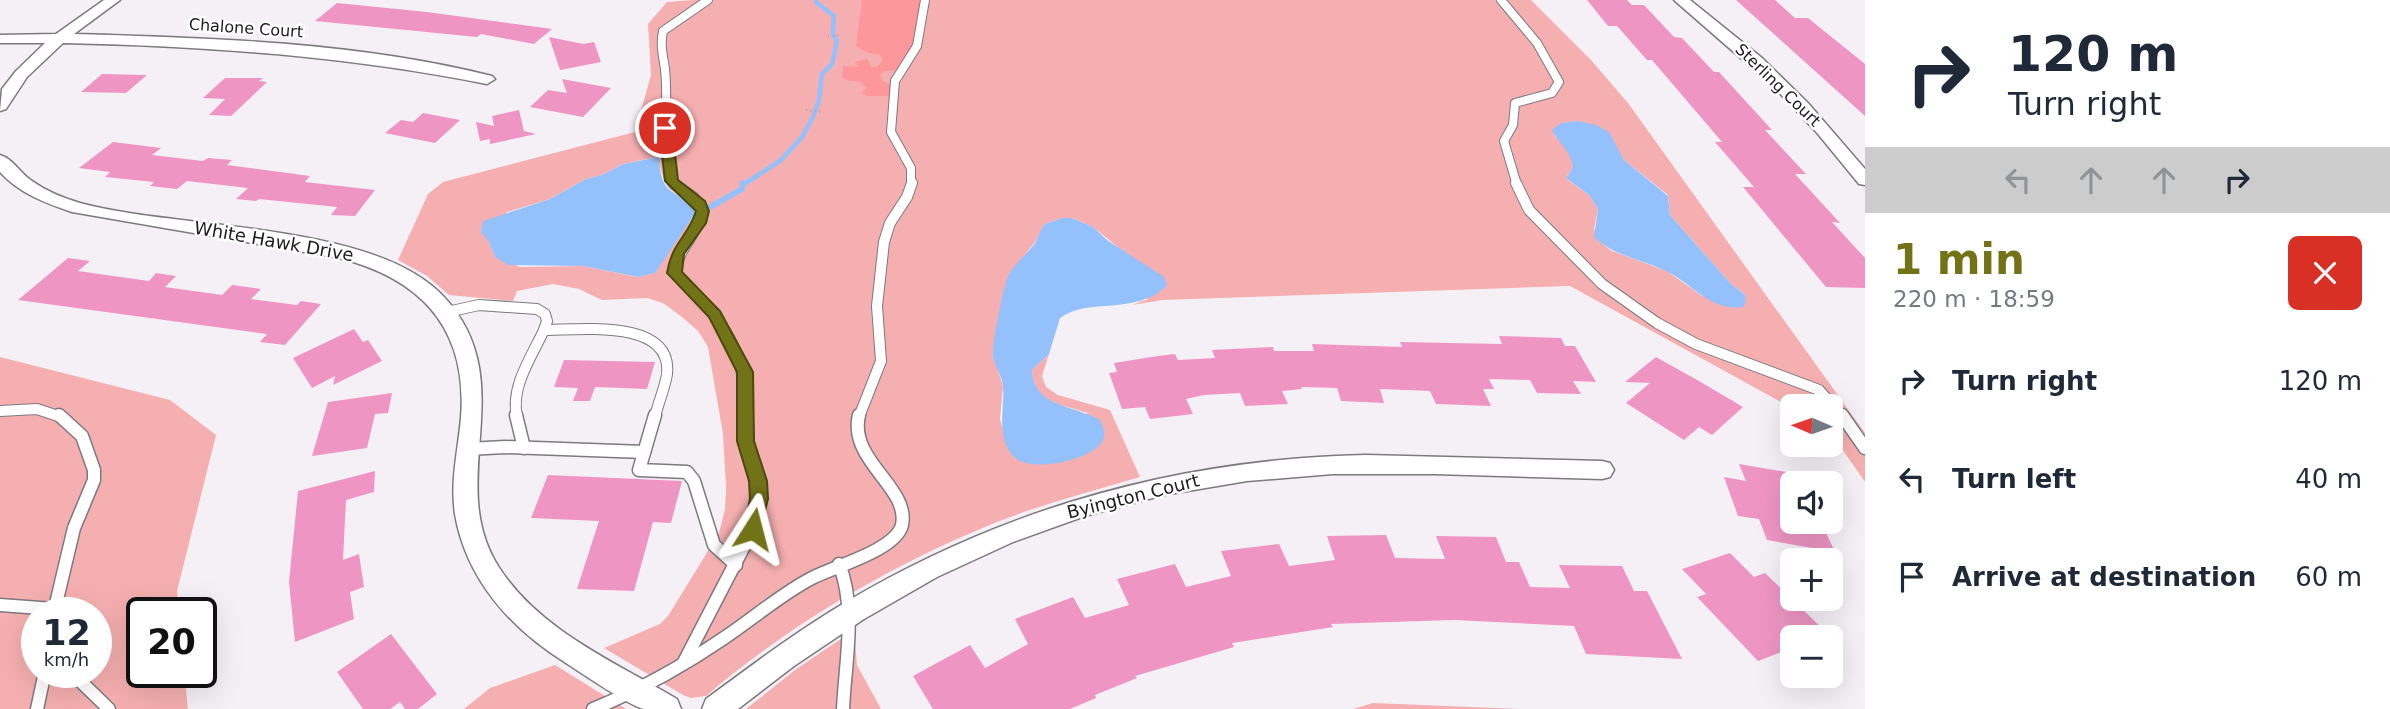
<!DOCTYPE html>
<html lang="en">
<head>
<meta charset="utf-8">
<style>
	body { margin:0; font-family:"DejaVu Sans",sans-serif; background:#f2f2f3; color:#1f2937; height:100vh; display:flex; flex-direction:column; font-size:26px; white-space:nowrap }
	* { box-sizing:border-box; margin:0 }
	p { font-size:23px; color:#747a83 }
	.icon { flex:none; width:38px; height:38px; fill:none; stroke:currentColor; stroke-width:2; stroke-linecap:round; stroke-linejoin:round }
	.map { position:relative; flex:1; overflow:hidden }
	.drawer { display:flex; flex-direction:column; background:#fff; width:525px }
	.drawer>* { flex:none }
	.guide { background:#fff; color:#1f2937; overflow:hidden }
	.needle { width:46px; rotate:272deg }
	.buttons { position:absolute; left:1780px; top:394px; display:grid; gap:14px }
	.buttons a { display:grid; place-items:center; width:63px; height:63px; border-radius:10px; background:#fff; box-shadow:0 7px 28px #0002; font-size:35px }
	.speed { position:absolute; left:21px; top:597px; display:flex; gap:14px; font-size:35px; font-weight:700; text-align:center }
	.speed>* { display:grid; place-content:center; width:91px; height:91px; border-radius:50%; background:#fff; box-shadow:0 7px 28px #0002; line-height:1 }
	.speed small { font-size:18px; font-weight:400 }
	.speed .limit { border:4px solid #111; border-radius:10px; background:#fff; color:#111 }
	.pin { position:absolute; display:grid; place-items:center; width:60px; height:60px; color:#fff; margin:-30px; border:4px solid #fff; border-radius:50%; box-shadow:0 2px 7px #0007 }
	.me { position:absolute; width:77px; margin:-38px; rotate:9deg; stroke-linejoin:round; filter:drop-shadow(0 0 5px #0008) }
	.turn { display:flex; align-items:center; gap:24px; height:147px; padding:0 28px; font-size:32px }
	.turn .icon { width:91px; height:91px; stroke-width:2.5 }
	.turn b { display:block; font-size:49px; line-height:60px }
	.lanes { display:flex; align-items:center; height:66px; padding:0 28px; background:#0003; justify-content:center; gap:35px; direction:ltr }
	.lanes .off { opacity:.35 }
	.round { display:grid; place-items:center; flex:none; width:74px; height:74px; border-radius:10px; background:#f2f2f3 }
	.headline { display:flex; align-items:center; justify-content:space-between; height:119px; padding:0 28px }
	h1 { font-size:42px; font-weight:600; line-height:52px; color:#727217 }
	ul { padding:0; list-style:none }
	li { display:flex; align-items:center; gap:21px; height:98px; padding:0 28px }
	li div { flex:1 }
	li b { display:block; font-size:26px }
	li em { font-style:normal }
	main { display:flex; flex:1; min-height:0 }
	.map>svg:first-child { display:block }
	.green { fill:#f6afb0; fill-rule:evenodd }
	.forest { fill:#fd979b }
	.water { fill:#94c1fc }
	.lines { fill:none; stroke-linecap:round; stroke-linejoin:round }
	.stream-far1 { stroke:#94c1fc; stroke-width:4.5 }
	.stream { stroke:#94c1fc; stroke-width:6 }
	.building { fill:#ee95c4 }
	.lane-far2-casing { stroke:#7d797f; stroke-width:10 }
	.lane-far1-casing { stroke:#7d797f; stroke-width:12 }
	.lane-casing { stroke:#7d797f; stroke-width:15 }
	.street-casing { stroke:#7d797f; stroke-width:3 }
	.path { stroke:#aba7ac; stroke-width:2.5; stroke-dasharray:1 3.5; stroke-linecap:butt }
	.lane-far2 { stroke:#fff; stroke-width:8 }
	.lane-far1 { stroke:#fff; stroke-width:10 }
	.lane { stroke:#fff; stroke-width:12 }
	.street { fill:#fff; fill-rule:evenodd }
	.route { fill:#727217; stroke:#4a4a0f; stroke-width:2 }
	.labels { text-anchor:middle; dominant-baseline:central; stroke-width:5; stroke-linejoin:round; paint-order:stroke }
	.far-street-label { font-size:16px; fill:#1c1b1d; stroke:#fff }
	.street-label { font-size:18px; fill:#1c1b1d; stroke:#fff }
</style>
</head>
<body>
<main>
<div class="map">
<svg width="1865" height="709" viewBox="0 0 1865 709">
	<rect width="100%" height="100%" fill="#f5f0f6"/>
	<g class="green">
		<path d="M694,0H1531L1591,60L1628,103L1865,433V482L1831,433L1830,406L1792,408L1570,286L1162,300L1132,305L1148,299L1124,252L1093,227L1072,218H1062L1045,224L1035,242L1009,274L993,354L1003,386L1000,419L1008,448L1015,458L1088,413C1061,404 1034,404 1032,370L1049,354L1042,376L1046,387L1058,395L1110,410L1140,477C1086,493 1030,507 978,530C881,571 787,627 706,696L691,698L683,695L604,648L660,624L668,616L719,533L725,509L726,488L723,434L708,347L698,331L682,317L663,303L647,298L602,300L579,289L553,284L517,291L513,301L449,295L427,276L398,260L428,194L443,182L635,132L651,75L648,24L667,2ZM1578,121L1602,128L1624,160L1668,195L1670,215L1730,283L1745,295L1702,296L1667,271L1612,251L1601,243L1594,229L1598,209L1589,195L1568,180L1567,176L1573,167C1571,153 1564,144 1554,135L1561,123ZM658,157C664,184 664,188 690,203L693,218L680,232L655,273L637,277L584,266L520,267L495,257L489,242L507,212L550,199L586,179L602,175L623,164Z"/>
		<path d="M0,357L170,400L216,435L177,591L179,612H142V672H184L188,709H0ZM37,612H96V672H37Z"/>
		<path d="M854,630L857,665L881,709H746L795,670Z"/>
		<path d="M555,665L626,709H464L490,688Z"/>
		<path d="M1373,703L1521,709H1353Z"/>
	</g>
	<path class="forest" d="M862,0H922L915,44L895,71H885L880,75L883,81L891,85L890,96H867L861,93L867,88L860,82L850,81L842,77L843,66L859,67L854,62L867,59L871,67H877L883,60L880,55L868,53L856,46Z"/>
	<g class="water">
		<path d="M1578,121L1596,125L1609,132L1624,160L1668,196L1670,215L1730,283L1745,295L1746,302L1743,307C1710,312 1691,282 1664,270C1640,259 1614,256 1594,237L1598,209L1589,195L1566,178L1573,167C1570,150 1559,144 1552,130L1561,123Z"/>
		<path d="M659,157C660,167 660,178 666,186C674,197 692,198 696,212L655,273L638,277L584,266L508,265L495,257L489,242L481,232L483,221L550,199L586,179L602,175L623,164Z"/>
		<path d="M1072,218L1093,227L1107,240L1164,277L1167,286C1134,316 1089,297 1060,318L1049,354L1032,370C1034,408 1072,404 1100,420C1103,426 1106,433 1103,440C1094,460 1032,473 1015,458C995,439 1005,409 1003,386C1002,375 994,366 993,355C992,344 1003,288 1008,276C1014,264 1027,254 1035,243C1039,236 1040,230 1045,224L1062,218Z"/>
	</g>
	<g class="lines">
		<path class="stream-far1" d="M743,185L781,160L802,137L813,117L819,100L822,74L832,64L837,41L833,34L834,16L816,2"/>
		<path class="stream" d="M710,207L742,189L743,183"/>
	</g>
	<g class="building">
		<path d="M1587,0H1627L1632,5H1644L1674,37L1682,38L1714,72H1719L1772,130H1765L1806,174H1795L1840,223L1832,222L1865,258V288L1826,287L1743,187H1754L1715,142H1722L1652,60H1647L1617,26H1608Z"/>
		<path d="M1736,0H1775L1795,18H1808L1865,64V116Z"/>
		<path d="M337,3L427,12L552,29L534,44L481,34L477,37L315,21Z"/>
		<path d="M549,37L583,44L594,42L601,62L560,70Z"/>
		<path d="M102,74L147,75L126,93L81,92Z"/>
		<path d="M225,78H263L259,81L267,82L231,116L209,115L225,99L203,98Z"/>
		<path d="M562,79L611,88L583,117L530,107L548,90L567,93Z"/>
		<path d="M519,110L524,131L536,134L490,144V139L480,141L476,122L494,126L492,116Z"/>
		<path d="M423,113L460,120L435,143L385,133L401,120L413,122Z"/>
		<path d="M113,142L161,148L152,155L203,161L208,158L232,160L227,165L310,176L305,182L375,190L355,216L331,215L337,207L259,199L256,201L236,199L248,188L187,181L177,189L150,186L154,182L105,177L110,172L79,168Z"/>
		<path d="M68,258L90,261L78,271L149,281L156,273L176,276L165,287L222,295L232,285L261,289L251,299L297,305L301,301L321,304L285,345L260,342L267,334L18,300Z"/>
		<path d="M354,329L363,342L368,340L382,361L333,385L335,376L312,388L293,358Z"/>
		<path d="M1499,336L1561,338L1565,346H1575L1596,382L1573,381L1581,394L1537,393L1530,380L1489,379L1494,389H1483L1491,406L1436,404L1430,391L1380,389L1384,403L1341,401L1337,388L1301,387L1302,389L1282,391L1288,404L1245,406L1240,393L1204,395L1186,399L1193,414L1150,419L1145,407L1122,409L1109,373L1117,372L1114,363L1158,356L1175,354L1178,360L1215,358L1212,350L1273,347L1274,351H1314L1312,344L1402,347L1400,342L1502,344Z"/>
		<path d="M1656,357L1699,381L1743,407L1712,435L1699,427L1684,440L1626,403L1650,383L1625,382Z"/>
		<path d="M564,360L655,362L647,389L595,387L590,401H573L578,388L554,387Z"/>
		<path d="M392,393L388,413L375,414L367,448L312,456L328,402Z"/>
		<path d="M1739,464L1792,473V522H1821L1835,552L1767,540L1759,519L1738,516L1724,477L1746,481Z"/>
		<path d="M375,471L374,492L346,500L343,560L359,554L364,587L350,592L354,619L295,642L289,582L298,491Z"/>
		<path d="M548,475L682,481L671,523L653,522L634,591L577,589L599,521L531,518Z"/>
		<path d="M1386,535L1395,558L1445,559L1436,536L1496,537L1506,562H1519L1530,587L1570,588L1559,565L1622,566L1634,591H1647L1682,659L1586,654L1574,626L1454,620L1390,622L1331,624L1333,627L1232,643L1234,647L1135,676L1137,678L1095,695L1096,698L1070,709H933L913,676L970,645L985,668L1028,644L1015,619L1073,597L1085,618L1129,605L1117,579L1175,564L1186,587L1231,576L1221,551L1279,544L1289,566L1335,560L1327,536Z"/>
		<path d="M1730,553L1754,577L1765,573L1831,637H1792V648L1758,661L1697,597L1706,594L1682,569Z"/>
		<path d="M391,634L437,694L418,709H405L400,702L390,709H363L337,672Z"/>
	</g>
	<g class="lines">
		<g class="lane-far2-casing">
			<g id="lane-far2">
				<path d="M1501,0L1537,43L1559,82L1552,93L1515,103L1513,125L1504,141L1517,185"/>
				<path d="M674,185C661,147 669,107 665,69C663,55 660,46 663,31L708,0"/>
				<path d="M911,185V168L891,132L895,81L917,46L925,0"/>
			</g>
		</g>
		<g class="lane-far1-casing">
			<g id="lane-far1">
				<path d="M673,183L694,198L702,211C698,235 677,248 675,273C722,322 747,345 745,417"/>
				<path d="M1516,183L1529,210L1602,284L1657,323L1696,344L1819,390L1843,417"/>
				<path d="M447,312L479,305L537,309L545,314L547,321L544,330C578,330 673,318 667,374C665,388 658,403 655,417"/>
				<path d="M0,411L37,409L61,417"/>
				<path d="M517,417C510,387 532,356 544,330"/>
				<path d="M859,417L881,361L877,306L884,242L890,223L907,197L912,183"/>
			</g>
		</g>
		<g class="lane-casing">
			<g id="lane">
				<path d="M516,415L524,448"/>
				<path d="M655,415L639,470L687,472L694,481L714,545L736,565"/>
				<path d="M1842,415L1865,448"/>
				<path d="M468,449L505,447L644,452"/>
				<path d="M839,564C857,608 845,663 843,709"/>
				<path d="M0,605L54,609"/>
				<path d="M54,612L74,528L94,480V470L82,436L59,415"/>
				<path d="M684,662L753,529L759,499L758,481L745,441V415"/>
				<path d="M71,672L109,709"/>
				<path d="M37,709L45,672"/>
				<path d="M593,709C640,690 683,666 724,638C754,618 781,594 812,578C835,566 896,550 902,525C910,487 848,461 859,415"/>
			</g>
		</g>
		<g class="street-casing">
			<g id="street">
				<path d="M104,0H120L74,34C213,38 357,42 492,76L495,79L487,84C346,56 206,46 63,43L27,77L6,109L0,111L2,89L16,71L45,43H0V35L56,34Z"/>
				<path d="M1674,0H1690L1762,58L1808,103L1865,169V185L1859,184L1818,134L1774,87Z"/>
				<path d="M0,155C12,158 21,174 32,181C46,191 63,198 80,203C178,230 374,221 444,297C524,383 442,482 500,569C541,631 615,662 677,699L681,709C669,709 655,709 644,709C631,707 580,672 566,663C511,629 466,579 455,514C450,481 458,451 461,418C468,329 422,279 339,258L72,212C45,203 19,193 0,172Z"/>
				<path d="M1366,455L1602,461L1610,463L1614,470L1610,477L1602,479L1434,474H1333L1247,481L1164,495L1085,516L1013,542L937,577L864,619L794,666L738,709H702L706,699C752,665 797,631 846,602C1006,507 1180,459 1366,455Z"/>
			</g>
		</g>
		<g class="path">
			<path d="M828,36L839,35"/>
			<path d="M806,110L823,112"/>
		</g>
		<use href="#lane-far2" class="lane-far2"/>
		<use href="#lane-far1" class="lane-far1"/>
		<use href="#lane" class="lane"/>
		<use href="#street" class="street"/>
	</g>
	<path class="route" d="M665,125L672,128L678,180L705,201L709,211L706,223L684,254L682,272L720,311L753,372L754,441L767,481L768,499L759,534L753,536L746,534L744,529L750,499L749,481L737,441V372L709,317L667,273C672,242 688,237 696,211L665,181L659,128Z"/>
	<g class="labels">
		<g class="far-street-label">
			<text transform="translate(246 28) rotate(4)">Chalone Court</text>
			<text transform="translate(1778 85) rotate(44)">Sterling Court</text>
		</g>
		<g class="street-label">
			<text transform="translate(274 241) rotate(10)">White Hawk Drive</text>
			<text transform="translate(1133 496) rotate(-14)">Byington Court</text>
		</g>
	</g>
</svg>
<div class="buttons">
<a><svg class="needle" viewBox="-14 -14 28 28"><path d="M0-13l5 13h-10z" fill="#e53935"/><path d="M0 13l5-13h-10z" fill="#747a83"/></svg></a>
<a><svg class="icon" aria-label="sound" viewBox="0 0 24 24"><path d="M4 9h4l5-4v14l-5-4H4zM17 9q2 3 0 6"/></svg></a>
<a>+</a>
<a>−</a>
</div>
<div class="speed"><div>12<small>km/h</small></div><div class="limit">20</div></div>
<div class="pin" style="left:665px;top:128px;background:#d93025"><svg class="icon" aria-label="arrive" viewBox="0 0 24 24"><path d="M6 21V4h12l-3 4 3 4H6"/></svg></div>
<svg class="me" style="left:753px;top:529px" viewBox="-20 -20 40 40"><path d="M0-17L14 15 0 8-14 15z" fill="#727217" stroke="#fff" stroke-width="4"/></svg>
</div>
<section class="drawer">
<div class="guide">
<div class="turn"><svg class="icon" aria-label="right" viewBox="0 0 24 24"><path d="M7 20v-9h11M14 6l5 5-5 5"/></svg><div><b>120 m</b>Turn right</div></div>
<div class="lanes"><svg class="icon off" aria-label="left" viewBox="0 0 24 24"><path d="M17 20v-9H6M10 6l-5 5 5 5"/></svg><svg class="icon off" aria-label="ahead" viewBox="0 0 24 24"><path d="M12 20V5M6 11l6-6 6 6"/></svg><svg class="icon off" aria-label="ahead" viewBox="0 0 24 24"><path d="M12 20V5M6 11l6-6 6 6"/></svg><svg class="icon" aria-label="right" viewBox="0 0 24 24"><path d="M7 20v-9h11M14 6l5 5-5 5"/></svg></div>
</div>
<div class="headline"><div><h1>1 min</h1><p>220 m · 18:59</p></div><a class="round" style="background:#d93025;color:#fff"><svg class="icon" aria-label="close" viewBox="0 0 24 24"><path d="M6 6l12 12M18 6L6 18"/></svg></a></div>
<ul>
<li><svg class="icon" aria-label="right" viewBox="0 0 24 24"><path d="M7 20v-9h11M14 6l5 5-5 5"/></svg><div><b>Turn right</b></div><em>120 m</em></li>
<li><svg class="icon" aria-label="left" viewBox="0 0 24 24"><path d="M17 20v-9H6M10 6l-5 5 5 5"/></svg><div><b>Turn left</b></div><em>40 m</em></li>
<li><svg class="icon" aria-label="arrive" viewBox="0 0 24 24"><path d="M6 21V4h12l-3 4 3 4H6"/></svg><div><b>Arrive at destination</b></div><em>60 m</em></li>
</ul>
</section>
</main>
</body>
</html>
